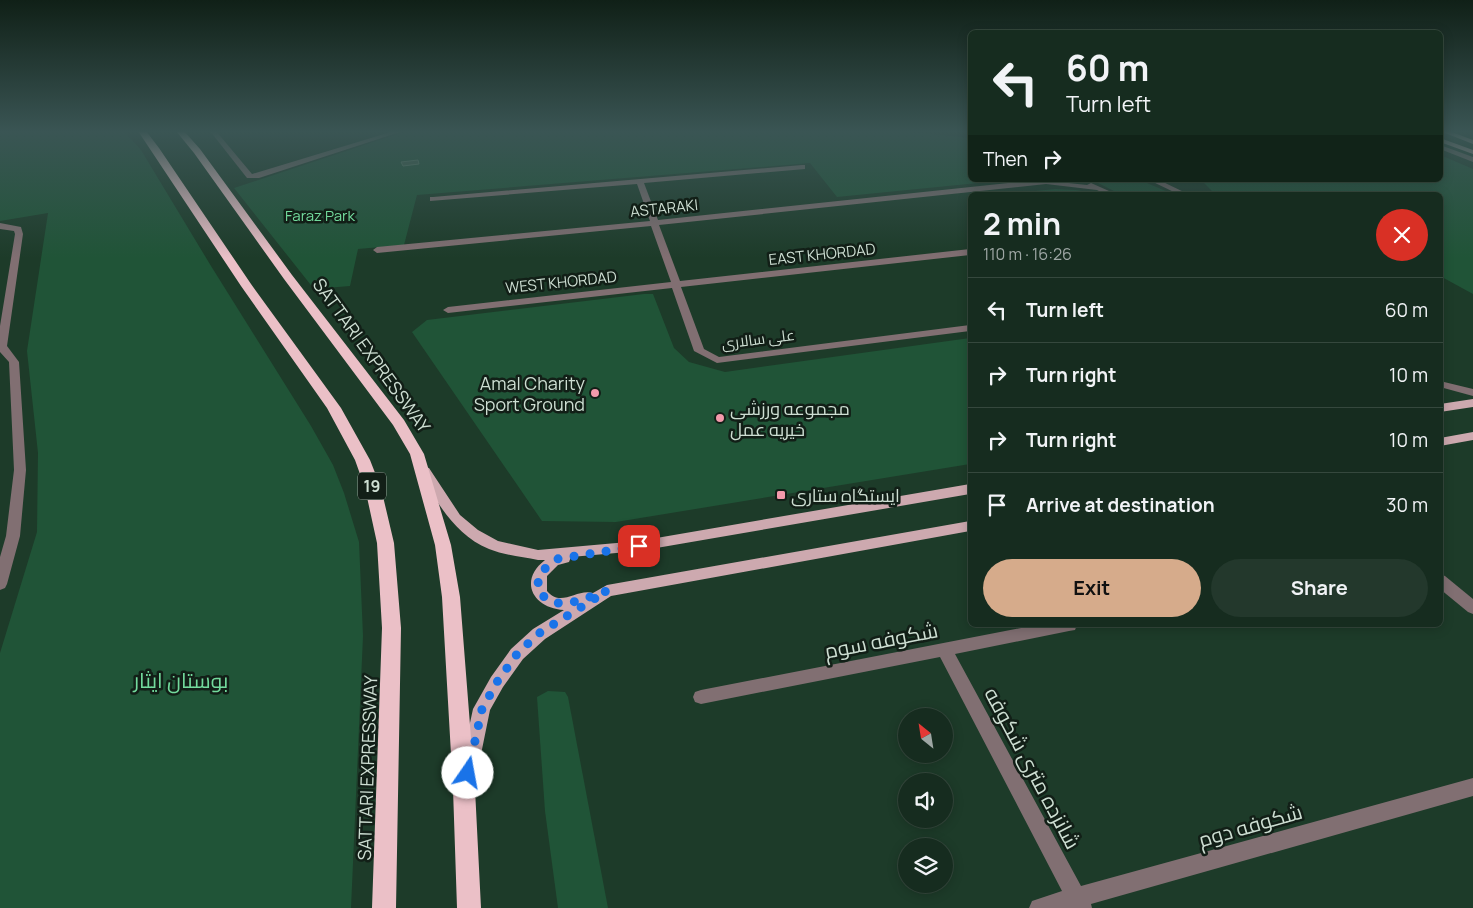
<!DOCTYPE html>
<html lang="en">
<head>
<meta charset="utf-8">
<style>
	body { margin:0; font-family:Manrope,Cairo,sans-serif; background:#23382c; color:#f1f3f6; height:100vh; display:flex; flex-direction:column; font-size:19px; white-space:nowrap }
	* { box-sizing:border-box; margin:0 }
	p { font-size:16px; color:#9ea7a4 }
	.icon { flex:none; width:28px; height:28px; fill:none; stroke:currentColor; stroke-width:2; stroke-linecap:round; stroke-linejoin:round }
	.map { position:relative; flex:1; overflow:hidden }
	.drawer { position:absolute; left:968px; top:192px; width:475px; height:435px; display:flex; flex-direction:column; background:#162c1f; border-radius:8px; box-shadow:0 2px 12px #0003,0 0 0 1px #35483d }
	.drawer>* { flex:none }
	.top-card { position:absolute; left:968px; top:30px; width:475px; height:152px; border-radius:8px; box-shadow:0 2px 12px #0003,0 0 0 1px #35483d; background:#162c1f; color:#f1f3f6; overflow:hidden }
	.needle { width:32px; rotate:330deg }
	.controls { position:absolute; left:898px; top:708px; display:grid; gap:10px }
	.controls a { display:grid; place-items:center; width:55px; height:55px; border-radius:50%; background:#162c1f; box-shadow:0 2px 12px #0003,0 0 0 1px #35483d; font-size:25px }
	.pin { position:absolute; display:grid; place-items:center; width:42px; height:42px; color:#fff; margin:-21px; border-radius:10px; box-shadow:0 2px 8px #0006 }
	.me { position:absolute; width:55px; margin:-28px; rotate:12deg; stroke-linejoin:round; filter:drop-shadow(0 0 4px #0008) }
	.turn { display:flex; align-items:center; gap:18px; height:105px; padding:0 15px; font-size:22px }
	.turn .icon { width:65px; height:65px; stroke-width:2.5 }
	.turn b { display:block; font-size:35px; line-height:42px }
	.then { display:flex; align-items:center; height:48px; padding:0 15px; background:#0003; gap:10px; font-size:19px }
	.round { display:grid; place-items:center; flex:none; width:52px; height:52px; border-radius:26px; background:#23382c }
	.head { display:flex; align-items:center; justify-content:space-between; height:85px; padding:0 15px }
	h1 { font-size:30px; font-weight:700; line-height:38px }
	.button { display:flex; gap:10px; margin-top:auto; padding:10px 15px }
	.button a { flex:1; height:58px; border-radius:30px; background:#d6ab8b; color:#111; font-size:20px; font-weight:700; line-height:58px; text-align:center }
	.button a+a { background:#23382c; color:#f1f3f6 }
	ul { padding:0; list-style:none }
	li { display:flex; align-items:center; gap:15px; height:65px; padding:0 15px; border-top:1px solid #35483d }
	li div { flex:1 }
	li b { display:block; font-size:19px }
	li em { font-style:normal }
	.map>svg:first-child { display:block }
	.green { fill:#205437 }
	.building { fill:#41614d; stroke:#62836d }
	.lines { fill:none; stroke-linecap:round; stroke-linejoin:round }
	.minor { fill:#816f72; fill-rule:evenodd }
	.major { fill:#cda9af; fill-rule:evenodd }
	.highway { fill:#ebc0c7; fill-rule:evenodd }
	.route { stroke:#1a73e8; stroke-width:9; stroke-dasharray:0 16.2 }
	.poi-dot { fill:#f39aab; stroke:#121f17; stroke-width:2 }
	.labels { text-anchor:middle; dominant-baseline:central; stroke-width:5; stroke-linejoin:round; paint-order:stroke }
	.far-street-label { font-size:15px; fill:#cdded2; stroke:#121f17 }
	.far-park-label { font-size:15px; fill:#73db9d; stroke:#121f17 }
	.shield { fill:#121f17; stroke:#95a59a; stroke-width:1 }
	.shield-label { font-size:16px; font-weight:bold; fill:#cdded2 }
	.street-label { font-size:18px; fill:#cdded2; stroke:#121f17 }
	.poi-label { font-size:18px; fill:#cdded2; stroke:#121f17; text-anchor:start }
	.near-street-label { font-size:21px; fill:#cdded2; stroke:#121f17 }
	.near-park-label { font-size:21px; fill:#73db9d; stroke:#121f17 }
</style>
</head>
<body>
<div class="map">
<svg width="1473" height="908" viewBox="0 0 1473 908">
	<rect width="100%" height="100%" fill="#1d3b29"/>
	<g class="green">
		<path d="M0,131H124L141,150L211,266L311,426L333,465L344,493L359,542L363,636L351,908H0V653L37,532L38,453L27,351L48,213L0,221Z"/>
		<path d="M407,131H903L970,138V180H1008L837,197L810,163L417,195L404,245L358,249L350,286L314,289L234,188Z"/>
		<path d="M1445,157L1473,169V294L1440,276V195H1216L1203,182L1222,180H1440V158Z"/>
		<path d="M1092,180H1140L1175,195H1122Z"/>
		<path d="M1055,189L1076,190L1105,195H1020L1016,193Z"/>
		<path d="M644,294H653L674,348L689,362L725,372L970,338V464L616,522L542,521L412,332L427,320Z"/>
		<path d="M548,691L565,692L568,697L608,908H558L545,811L537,697Z"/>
	</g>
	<path class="building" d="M418,160L419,164L403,166L401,162Z"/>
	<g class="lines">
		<g class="minor">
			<path d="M210,131H216L252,174L394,131H403L259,178H247Z"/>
			<path d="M1440,145L1473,157V162L1440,149Z"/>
			<path d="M802,165H805V169L644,183L658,220L1036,180H1061L1059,182L1087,185L1091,183L1118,195H1107L1097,190L1046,184L659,225L680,281L970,249V255L681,287L704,349L719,357L970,325V331L717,363L694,351L672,288L448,313L443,310L448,307L671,282L651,226L377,253L373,250L377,247L650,221L637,184L430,201V197H433Z"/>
			<path d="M1149,180H1159L1190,195H1180Z"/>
			<path d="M0,223L21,227L23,234L7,346L19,362L26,470L20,536L7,584L5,588L0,590V557L6,536L14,470L9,362L0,352V326L15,234L14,231L0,229Z"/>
			<path d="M1440,381L1473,389V396L1440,387Z"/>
			<path d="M1440,574L1445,576L1473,599V614L1468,612L1440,589Z"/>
			<path d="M1036,625H1077L1075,630L1069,631L955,654L1081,886L1473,778V796L1091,904L1092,908H1029L1032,901L1062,891L940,657L701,704L695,702L693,697L695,692L701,690Z"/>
		</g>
		<g class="major">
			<path d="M1440,131H1449L1473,140V144Z"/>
			<path d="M1440,138L1473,150V154L1440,142Z"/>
			<path d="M1473,399V407L1440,412V404Z"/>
			<path d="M1473,432V440L1440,446V438Z"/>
			<path d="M424,467L429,468L460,515L478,530L498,541L538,550L639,541L970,484V494L639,551L571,557L569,562L558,565L547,576V591C561,608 577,588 593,593L607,585L970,521V531L611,596L545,639L523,659L503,687L490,710L478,769L475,775L469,778L463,775L460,769L473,709L491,677L511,649L533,629L564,610C533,608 518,581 545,560H538C522,557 504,555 489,549C455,535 439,504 419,474L418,471Z"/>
		</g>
		<g class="highway">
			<path d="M138,131H146L159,148L251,284L341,408L370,460L381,488L394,543L401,628L396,908H372L382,628L377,543L365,488L355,460L327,408L241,286Z"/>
			<path d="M176,131H184L200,149L292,275L404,420L424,454L451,545L460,597L475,789L481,908H457L453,789L442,597L435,545L410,454L393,425L284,279L194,153Z"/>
		</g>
	</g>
	<linearGradient id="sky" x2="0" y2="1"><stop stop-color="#102017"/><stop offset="0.51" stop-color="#3a5554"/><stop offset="1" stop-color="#3a5554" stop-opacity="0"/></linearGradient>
	<rect width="1473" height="258" fill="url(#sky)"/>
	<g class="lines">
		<path class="route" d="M468,773L482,709L497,682L517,654L538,634L607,591C584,598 550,617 537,586L542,571L557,559L639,546"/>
	</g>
	<g class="poi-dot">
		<circle cx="595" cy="393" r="5"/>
		<circle cx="720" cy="418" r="5"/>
		<rect x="776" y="490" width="10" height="10" rx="2.5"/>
	</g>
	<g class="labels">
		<g class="far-street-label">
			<text transform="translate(664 208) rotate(-6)">ASTARAKI</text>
			<text transform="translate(822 254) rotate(-6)">EAST KHORDAD</text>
			<text transform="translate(561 282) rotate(-6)">WEST KHORDAD</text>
			<text transform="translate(758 339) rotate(-7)">علی سالاری</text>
		</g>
		<g class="far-park-label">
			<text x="320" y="215">Faraz Park</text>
		</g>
		<rect class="shield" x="358" y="472.5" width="28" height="27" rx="4"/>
		<g class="shield-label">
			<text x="372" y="486">19</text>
		</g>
		<g class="street-label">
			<text transform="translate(372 355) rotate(54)">SATTARI EXPRESSWAY</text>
			<text transform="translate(367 768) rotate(-88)">SATTARI EXPRESSWAY</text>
		</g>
		<g class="poi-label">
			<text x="585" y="383" text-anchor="end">Amal Charity<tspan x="585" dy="21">Sport Ground</tspan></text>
			<text x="730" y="408">مجموعه ورزشی<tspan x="730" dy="21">خیریه عمل</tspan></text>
			<text x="791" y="495">ایستگاه ستاری</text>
		</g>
		<g class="near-street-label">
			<text transform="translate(881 640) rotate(-11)">شکوفه سوم</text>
			<text transform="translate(1033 768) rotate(62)">شانزده متری شکوفه</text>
			<text transform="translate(1250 825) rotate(-16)">شکوفه دوم</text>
		</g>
		<g class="near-park-label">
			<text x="181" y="680">بوستان ایثار</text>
		</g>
	</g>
</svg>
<div class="controls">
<a><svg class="needle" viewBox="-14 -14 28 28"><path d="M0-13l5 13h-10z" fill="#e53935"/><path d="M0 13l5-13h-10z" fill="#9ea7a4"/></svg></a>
<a><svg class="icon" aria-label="sound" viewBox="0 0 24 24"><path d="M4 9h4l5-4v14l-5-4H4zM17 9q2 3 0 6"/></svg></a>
<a><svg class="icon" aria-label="layers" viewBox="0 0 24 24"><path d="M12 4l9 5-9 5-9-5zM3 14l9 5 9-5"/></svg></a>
</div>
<div class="pin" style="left:639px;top:546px;background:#d93025"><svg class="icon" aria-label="arrive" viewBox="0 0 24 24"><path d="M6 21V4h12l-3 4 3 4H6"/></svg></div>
<svg class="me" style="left:468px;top:773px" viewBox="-20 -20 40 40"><circle r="19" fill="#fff"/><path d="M0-13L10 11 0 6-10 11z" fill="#1a73e8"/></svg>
<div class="top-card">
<div class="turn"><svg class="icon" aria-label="left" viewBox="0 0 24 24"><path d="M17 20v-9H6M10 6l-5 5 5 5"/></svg><div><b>60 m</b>Turn left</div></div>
<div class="then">Then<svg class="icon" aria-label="right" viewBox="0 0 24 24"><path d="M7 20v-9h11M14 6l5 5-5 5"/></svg></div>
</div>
<section class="drawer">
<div class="head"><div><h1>2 min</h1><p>110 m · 16:26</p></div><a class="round" style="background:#d93025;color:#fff"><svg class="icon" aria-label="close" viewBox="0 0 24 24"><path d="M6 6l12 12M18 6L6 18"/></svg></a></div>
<ul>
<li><svg class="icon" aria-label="left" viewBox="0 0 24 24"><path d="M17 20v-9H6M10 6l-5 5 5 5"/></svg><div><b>Turn left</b></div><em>60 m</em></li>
<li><svg class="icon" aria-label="right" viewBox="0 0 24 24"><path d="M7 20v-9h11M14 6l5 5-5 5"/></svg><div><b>Turn right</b></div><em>10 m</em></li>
<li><svg class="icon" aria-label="right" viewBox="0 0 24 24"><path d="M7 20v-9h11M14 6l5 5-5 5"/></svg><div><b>Turn right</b></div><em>10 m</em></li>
<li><svg class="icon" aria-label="arrive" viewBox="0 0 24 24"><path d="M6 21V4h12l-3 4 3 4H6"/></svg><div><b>Arrive at destination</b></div><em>30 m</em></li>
</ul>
<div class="button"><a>Exit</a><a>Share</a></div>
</section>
</div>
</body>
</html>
